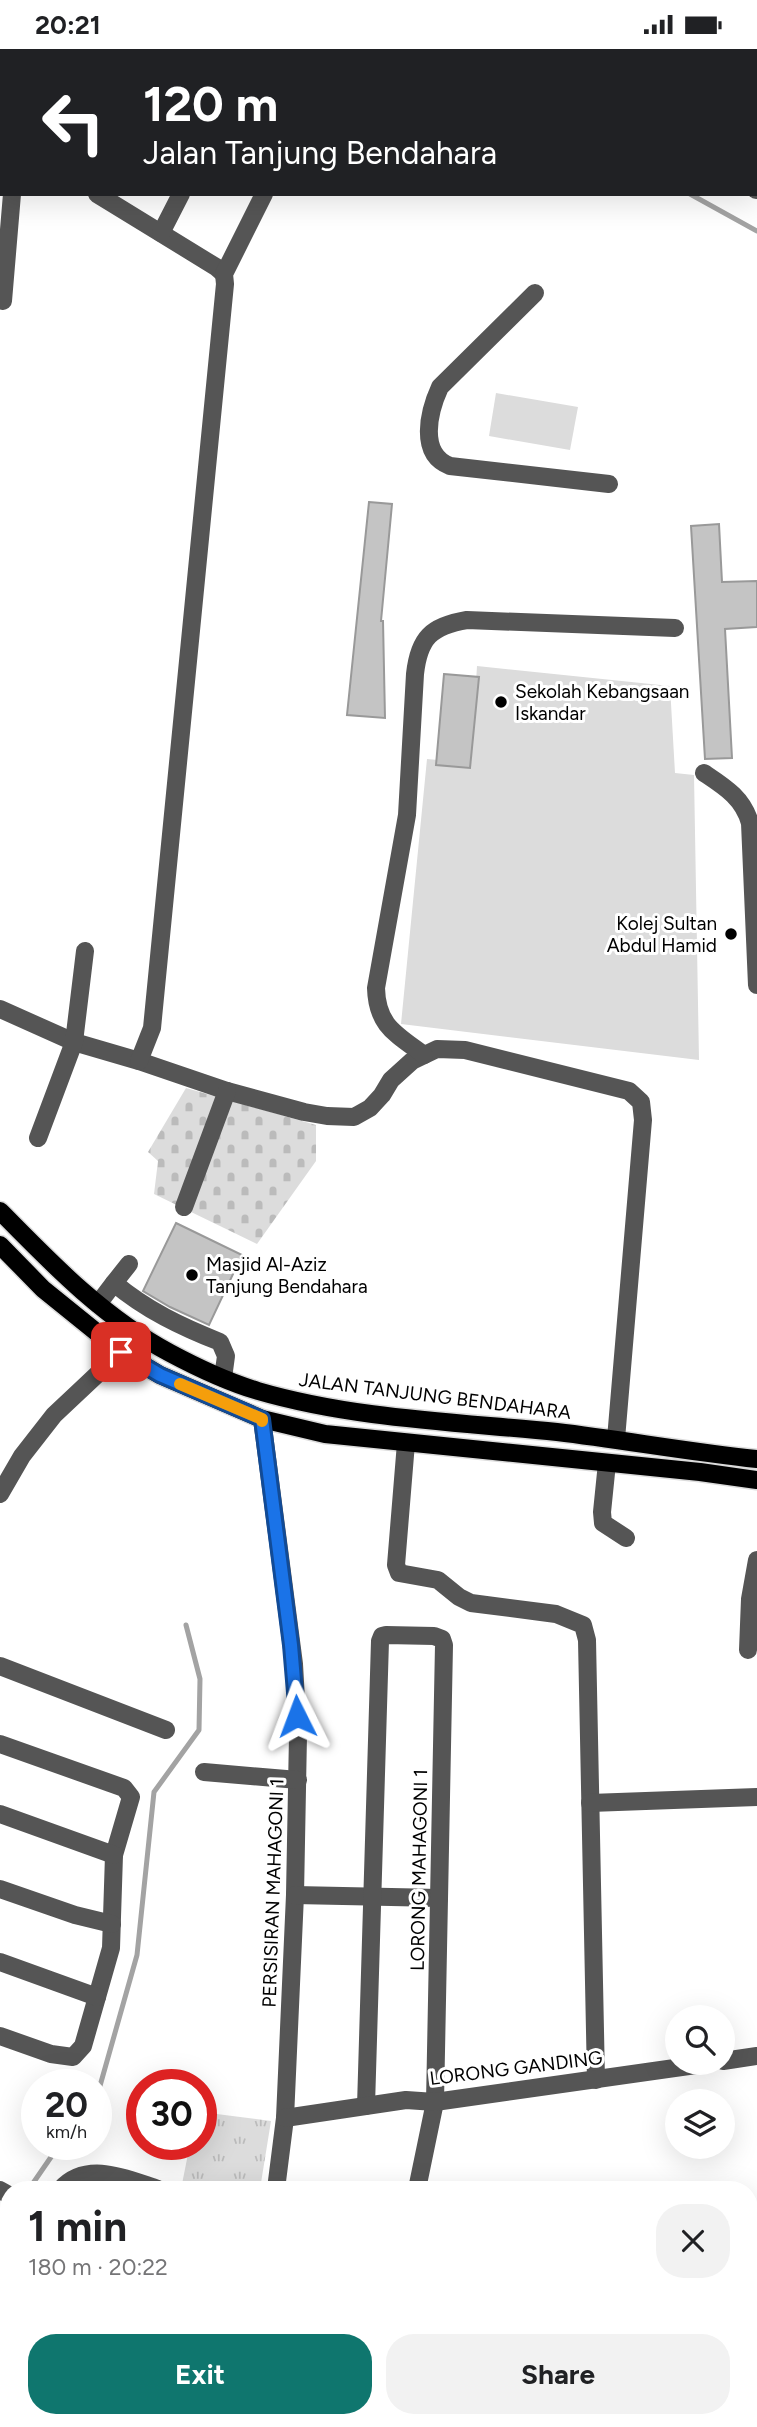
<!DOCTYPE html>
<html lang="en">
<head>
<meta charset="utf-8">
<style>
	body { margin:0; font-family:Figtree,sans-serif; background:#f2f2f2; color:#202124; height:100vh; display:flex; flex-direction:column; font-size:26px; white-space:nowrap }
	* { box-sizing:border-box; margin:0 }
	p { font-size:23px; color:#757577 }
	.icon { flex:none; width:38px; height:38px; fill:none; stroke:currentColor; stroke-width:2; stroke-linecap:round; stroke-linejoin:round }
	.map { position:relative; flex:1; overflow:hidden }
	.side { position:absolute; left:0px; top:2132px; width:758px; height:247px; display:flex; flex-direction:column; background:#fff; border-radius:28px 28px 0 0; box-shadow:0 7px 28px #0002 }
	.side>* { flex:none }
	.top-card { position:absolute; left:0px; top:0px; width:758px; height:147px; box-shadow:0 7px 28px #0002; background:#202124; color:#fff; overflow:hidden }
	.buttons { position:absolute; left:665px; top:1956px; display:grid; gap:14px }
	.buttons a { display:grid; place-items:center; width:70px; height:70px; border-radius:50%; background:#fff; box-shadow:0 7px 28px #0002; font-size:35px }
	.speed { position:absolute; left:21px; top:2020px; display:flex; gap:14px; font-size:35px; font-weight:700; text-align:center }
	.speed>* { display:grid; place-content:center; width:91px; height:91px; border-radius:50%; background:#fff; box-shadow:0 7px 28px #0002; line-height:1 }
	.speed small { font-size:18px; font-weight:400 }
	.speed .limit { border:10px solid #d22; background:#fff; color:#111 }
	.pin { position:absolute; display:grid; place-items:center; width:60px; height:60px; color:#fff; margin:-30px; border-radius:14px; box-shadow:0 4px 10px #0006 }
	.me { position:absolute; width:77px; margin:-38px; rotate:357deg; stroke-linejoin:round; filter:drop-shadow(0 0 5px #0008) }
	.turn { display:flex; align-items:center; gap:24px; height:147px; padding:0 28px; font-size:32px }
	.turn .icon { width:91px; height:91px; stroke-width:2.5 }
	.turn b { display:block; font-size:49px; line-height:60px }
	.round { display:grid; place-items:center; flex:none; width:74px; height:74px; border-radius:28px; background:#f2f2f2 }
	.headline { display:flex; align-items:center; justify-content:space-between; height:119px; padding:0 28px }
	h1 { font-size:42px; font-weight:700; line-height:52px }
	.primary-button { display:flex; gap:14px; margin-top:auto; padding:14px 28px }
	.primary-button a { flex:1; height:80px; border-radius:28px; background:#0f766e; color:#fff; font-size:28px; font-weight:700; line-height:80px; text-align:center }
	.primary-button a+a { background:#f2f2f2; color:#202124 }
	.status { display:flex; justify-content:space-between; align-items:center; height:49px; padding:0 35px; background:#fff; direction:ltr }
	.status svg { height:19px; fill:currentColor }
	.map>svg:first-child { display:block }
	.cemetery { fill:url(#cemetery-stones) }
	.park { fill:url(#park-tufts) }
	.garden { fill:#dcdcdc }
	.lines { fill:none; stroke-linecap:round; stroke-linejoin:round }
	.stream { stroke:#a3a3a3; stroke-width:5 }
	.building { fill:#c4c4c4; stroke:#999; stroke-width:2 }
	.major-casing { stroke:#dbdbdb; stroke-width:21 }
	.minor { stroke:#555; stroke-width:18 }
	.major { stroke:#000; stroke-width:18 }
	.route-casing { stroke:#114b97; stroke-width:18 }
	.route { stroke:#1a73e8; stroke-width:12 }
	.slow { stroke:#f59e0b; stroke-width:12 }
	.poi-dot { fill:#000; stroke:#fff; stroke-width:2.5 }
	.labels { text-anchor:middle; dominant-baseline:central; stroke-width:6; stroke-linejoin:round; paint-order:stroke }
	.poi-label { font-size:19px; fill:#000; stroke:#fff; text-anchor:start }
	.street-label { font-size:19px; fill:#000; stroke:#fff }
</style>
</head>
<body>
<div class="status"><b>20:21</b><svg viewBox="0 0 49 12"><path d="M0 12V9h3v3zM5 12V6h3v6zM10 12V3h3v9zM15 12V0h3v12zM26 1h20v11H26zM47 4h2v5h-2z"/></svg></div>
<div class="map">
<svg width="757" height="2378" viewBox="0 0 757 2378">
	<defs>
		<pattern id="cemetery-stones" width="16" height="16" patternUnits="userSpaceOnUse" patternTransform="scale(1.75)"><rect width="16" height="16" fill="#dcdcdc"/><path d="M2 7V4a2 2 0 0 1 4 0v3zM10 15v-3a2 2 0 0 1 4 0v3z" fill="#bbb"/></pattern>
		<pattern id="park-tufts" width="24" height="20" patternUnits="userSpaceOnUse" patternTransform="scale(1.75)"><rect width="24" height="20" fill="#dcdcdc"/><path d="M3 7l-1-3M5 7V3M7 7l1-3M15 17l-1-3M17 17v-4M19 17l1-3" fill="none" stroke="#bbb"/></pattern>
	</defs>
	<rect width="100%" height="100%" fill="#fff"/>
	<path class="cemetery" d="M186,1039L316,1076V1112L257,1195L154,1145L158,1112L148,1103Z"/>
	<path class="park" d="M201,2063L271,2072L260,2140H200L182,2135L190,2095H201Z"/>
	<g class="garden">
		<path d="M496,344L578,358L570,401L489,387Z"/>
		<path d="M477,617L670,637L675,724L694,726L699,1011L401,975L427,710L471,714Z"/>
	</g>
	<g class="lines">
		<g class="stream">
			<path d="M437,0L440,2"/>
			<path d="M690,145L757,182"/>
			<path d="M96,2051L137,1906L154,1743L199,1681L200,1630L186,1576"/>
			<path d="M29,2140L60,2095"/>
			<path d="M0,2186L9,2172"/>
		</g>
	</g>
	<g class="building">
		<path d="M369,453L392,455L381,572H383L385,669L347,666Z"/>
		<path d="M719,475L722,533L757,532V578L725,580L732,709L705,710L691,477Z"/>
		<path d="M444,625L479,628L470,719L436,716Z"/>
		<path d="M176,1174L242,1206L209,1276L170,1258L143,1242Z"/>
	</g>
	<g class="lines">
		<g class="major-casing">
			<g id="major">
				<path d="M0,1162C52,1215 104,1269 170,1304C198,1319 228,1333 258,1342C354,1370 458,1373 557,1383C624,1391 690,1403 757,1410"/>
				<path d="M0,1196L43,1240L121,1303L160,1326L262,1370L325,1385L700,1423L757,1431"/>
			</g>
		</g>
		<g class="minor">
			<path d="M493,0L497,2"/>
			<path d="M26,2V0"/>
			<path d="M254,2L255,0"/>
			<path d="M310,2L311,0"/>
			<path d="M0,86H2"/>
			<path d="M756,141H757"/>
			<path d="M97,145L216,218L224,225"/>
			<path d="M161,184L181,145"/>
			<path d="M535,244L440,338C429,362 418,405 450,417L609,435"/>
			<path d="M3,252L12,145"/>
			<path d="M704,724C725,738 743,749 750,774L757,936"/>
			<path d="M0,960L74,993L139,1012L227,1042L304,1063L327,1067L354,1068L370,1059L382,1046L391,1031L412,1012L437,1000L465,1001L629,1042L641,1053L643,1071L616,1390"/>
			<path d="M424,1006C396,985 377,977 376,939L407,766L415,625C419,589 431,577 467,571L675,579"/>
			<path d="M139,1012L152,979L225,235L224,225L264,145"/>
			<path d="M38,1089L74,993L85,902"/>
			<path d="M184,1158L227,1042"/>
			<path d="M114,1234L129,1215"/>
			<path d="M98,1255L114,1234C146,1261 182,1278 220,1293L226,1307L223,1329"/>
			<path d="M262,1370L294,1615L298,1686L295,1846L285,2069L276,2140"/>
			<path d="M406,1394L396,1516L399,1524L438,1531L459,1548L471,1554L556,1565L583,1576L587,1591L596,2031"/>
			<path d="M607,1414L602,1463L603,1474L626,1489"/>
			<path d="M0,1445L22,1407L54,1366L121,1303"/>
			<path d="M748,1601L750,1550L757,1511"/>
			<path d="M0,1617L166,1681"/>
			<path d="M0,1695L124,1739L131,1748L114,1806L111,1899L83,1997L73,2008L51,2005L0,1987"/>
			<path d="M204,1723L298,1731"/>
			<path d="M590,1754L757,1748"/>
			<path d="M0,1765L114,1806"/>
			<path d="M0,1840L75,1866L112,1875"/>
			<path d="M295,1846L439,1849"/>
			<path d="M0,1913L97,1948"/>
			<path d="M723,2012L757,2007"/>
			<path d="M366,2057L380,1592L382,1587L386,1586L434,1587L442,1590L444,1596L435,2053L417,2140"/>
			<path d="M285,2069L406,2051L435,2053L710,2014"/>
			<path d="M61,2140C87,2111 127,2130 158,2140"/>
			<path d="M0,2141L9,2146"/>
			<path d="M749,2287L757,2286"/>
			<path d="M625,2370L626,2378"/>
			<path d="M131,2378L132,2370"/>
			<path d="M196,2378L197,2370"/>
		</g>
		<use href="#major" class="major"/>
	</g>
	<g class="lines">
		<g class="route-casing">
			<path id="route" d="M121,1303L160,1326L262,1370L291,1596L297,1667"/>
		</g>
		<use href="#route" class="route"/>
		<path class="slow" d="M180,1335L262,1370V1372"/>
	</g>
	<g class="poi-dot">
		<circle cx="501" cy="653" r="7"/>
		<circle cx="731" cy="885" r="7"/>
		<circle cx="192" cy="1226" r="7"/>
	</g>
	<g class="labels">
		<g class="poi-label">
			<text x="515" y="642">Sekolah Kebangsaan<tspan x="515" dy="22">Iskandar</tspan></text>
			<text x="717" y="874" text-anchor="end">Kolej Sultan<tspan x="717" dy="22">Abdul Hamid</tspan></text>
			<text x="206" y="1215">Masjid Al-Aziz<tspan x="206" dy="22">Tanjung Bendahara</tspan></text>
		</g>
		<g class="street-label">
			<text transform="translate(435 1347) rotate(7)">JALAN TANJUNG BENDAHARA</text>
			<text transform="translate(419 1821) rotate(-89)">LORONG MAHAGONI 1</text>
			<text transform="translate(273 1844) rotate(-88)">PERSISIRAN MAHAGONI 1</text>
			<text transform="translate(516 2019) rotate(-7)">LORONG GANDING</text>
		</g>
	</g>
</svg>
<div class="buttons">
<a><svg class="icon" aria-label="search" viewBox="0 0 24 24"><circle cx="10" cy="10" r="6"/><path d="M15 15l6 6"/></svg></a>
<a><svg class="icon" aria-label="layers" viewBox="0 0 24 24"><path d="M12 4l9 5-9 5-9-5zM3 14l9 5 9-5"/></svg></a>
</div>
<div class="speed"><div>20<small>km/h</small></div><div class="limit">30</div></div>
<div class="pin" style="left:121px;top:1303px;background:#d93025"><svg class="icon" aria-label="arrive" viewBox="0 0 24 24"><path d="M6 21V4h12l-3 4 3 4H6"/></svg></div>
<svg class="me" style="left:297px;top:1667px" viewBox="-20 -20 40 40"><path d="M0-17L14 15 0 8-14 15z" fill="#1a73e8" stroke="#fff" stroke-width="4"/></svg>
<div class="top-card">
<div class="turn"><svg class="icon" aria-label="left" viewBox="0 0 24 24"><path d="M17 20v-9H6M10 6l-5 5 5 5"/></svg><div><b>120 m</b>Jalan Tanjung Bendahara</div></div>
</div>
<section class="side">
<div class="headline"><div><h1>1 min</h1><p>180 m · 20:22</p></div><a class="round"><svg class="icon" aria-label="close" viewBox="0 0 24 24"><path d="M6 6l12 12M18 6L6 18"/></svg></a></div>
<div class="primary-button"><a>Exit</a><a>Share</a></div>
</section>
</div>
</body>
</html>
